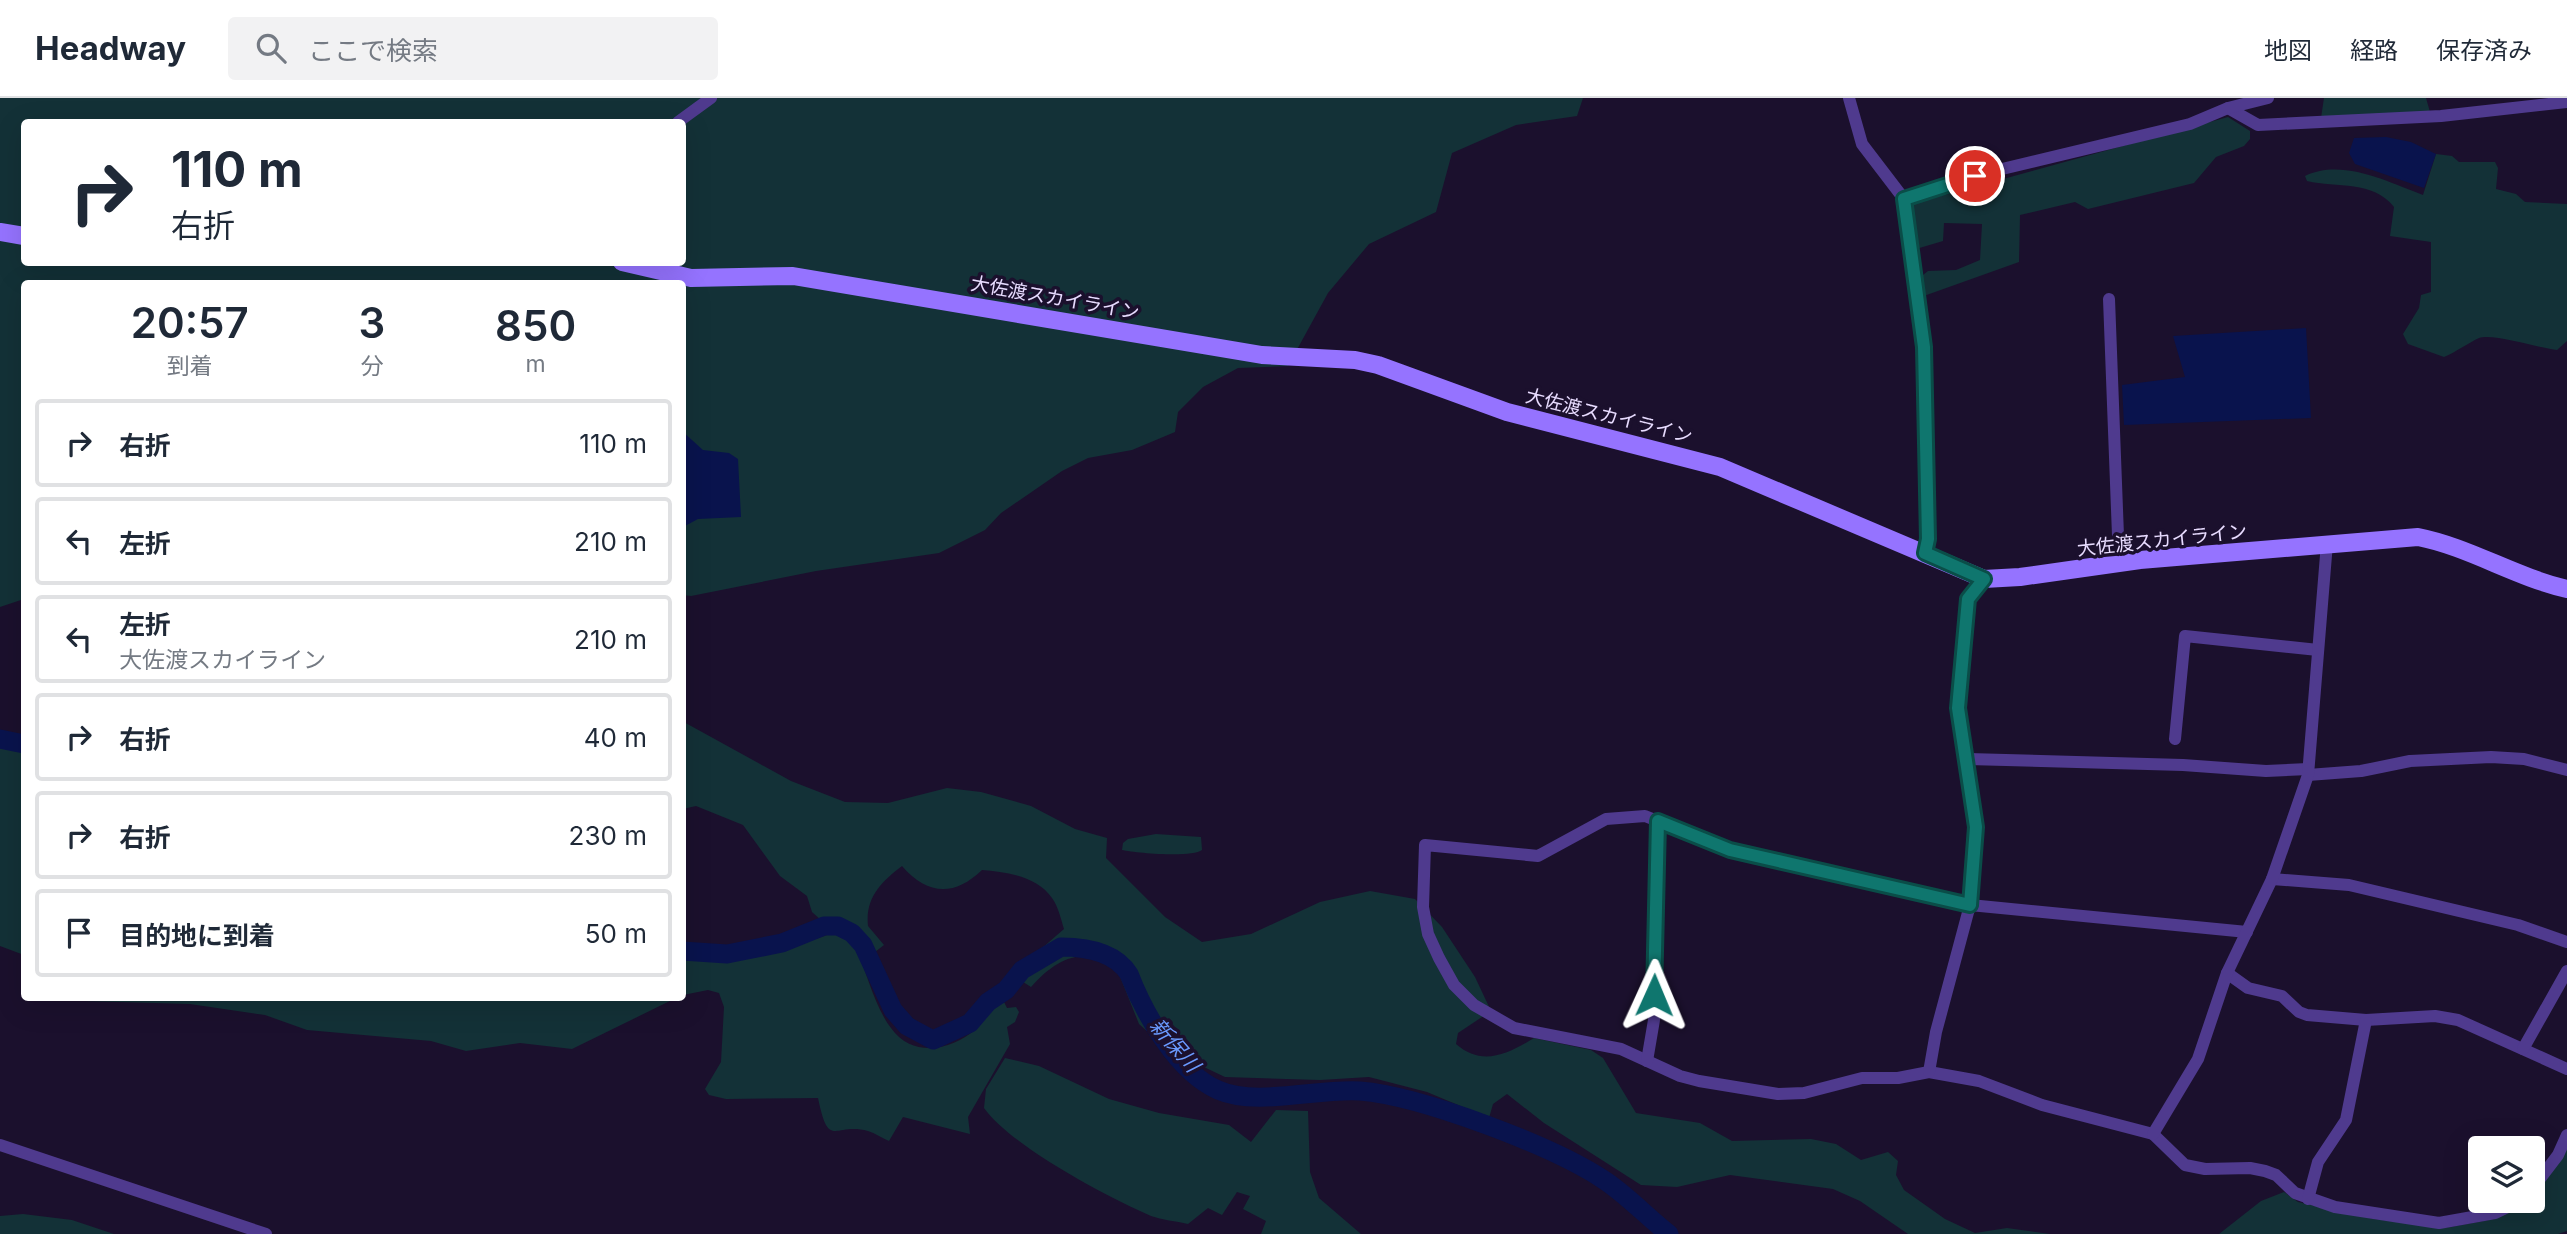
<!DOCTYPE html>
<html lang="ja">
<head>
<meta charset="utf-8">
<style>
	body { margin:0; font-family:Inter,"Noto Sans JP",sans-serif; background:#f2f2f3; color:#1f2937; height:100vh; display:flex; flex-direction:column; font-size:26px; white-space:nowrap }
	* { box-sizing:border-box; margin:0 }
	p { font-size:23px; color:#747a83 }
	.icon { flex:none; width:38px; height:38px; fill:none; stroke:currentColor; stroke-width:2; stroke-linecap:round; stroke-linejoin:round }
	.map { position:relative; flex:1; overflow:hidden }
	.panel { position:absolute; left:21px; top:182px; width:665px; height:721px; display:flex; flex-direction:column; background:#fff; border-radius:7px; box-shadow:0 7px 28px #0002 }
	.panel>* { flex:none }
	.guide { position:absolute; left:21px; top:21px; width:665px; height:147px; border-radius:7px; box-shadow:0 7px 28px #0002; background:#fff; color:#1f2937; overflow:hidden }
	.controls { position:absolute; left:2468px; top:1038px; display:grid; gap:14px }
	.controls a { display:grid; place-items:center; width:77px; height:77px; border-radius:7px; background:#fff; box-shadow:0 7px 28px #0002; font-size:35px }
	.pin { position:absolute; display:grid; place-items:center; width:60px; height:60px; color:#fff; margin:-30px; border:4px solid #fff; border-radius:50%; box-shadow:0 2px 7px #0007 }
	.me { position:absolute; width:77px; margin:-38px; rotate:1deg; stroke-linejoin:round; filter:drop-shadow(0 0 5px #0008) }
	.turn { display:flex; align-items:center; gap:24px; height:147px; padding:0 35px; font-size:32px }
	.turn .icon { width:91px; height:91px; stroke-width:2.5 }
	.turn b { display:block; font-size:49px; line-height:60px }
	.eta { display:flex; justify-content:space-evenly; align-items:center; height:119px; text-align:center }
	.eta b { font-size:42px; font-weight:600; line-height:49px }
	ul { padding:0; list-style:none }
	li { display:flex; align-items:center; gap:21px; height:88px; margin:0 14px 10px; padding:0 21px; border:4px solid #e0e1e3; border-radius:7px }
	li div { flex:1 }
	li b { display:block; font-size:26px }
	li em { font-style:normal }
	header { display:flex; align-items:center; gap:42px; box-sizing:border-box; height:98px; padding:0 35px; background:#fff; border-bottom:2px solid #e0e1e3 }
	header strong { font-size:33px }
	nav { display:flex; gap:38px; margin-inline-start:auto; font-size:24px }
	.search { width:490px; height:63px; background:#f2f2f3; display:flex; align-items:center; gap:18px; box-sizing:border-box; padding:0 24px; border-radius:7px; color:#747a83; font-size:26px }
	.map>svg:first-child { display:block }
	.green { fill:#133137; fill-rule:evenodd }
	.water { fill:#09134d }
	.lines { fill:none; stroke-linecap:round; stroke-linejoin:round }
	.river { stroke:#09134d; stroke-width:19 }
	.street { stroke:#4f3a8e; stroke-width:12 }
	.secondary { stroke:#9573ff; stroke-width:18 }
	.route-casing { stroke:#0a4d48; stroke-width:18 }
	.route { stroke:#0f766e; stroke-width:12 }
	.labels { text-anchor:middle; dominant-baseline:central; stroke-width:7; stroke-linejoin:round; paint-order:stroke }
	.street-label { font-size:19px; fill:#e8dcff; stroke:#1b102d }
	.water-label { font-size:21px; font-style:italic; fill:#6a9aff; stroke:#1b102d }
</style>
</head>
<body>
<header>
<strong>Headway</strong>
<div class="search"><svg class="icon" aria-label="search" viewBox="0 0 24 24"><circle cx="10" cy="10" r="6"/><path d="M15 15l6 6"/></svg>ここで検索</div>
<nav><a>地図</a><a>経路</a><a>保存済み</a></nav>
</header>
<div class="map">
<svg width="2567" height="1136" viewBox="0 0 2567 1136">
	<rect width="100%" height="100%" fill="#1b102d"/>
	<g class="green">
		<path d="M0,0H1583L1577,18L1516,27L1452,55L1436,114L1369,146L1328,195L1288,268L1238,270L1203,289L1178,314L1175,334L1132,352L1088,360L1062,373L1001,415L985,432L939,455L816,473L691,498L682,497V186H24V501L0,509ZM24,24H682V164H24Z"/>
		<path d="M2324,0H2426L2430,14L2321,20Z"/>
		<path d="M2228,19L2250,33V41L2244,48L2216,59L2194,85L2088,111L2075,104L2020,117L2019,164L1921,199L1918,181L1928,173L1956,172L1980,162L1982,126L1944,125L1943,143L1916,151L1912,106Z"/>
		<path d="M2436,56L2452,58L2459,64H2495L2498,70L2496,91L2516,96L2525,104L2567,106V243L2557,252C2539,250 2493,235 2479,240C2468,245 2456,254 2444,259L2408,246L2403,236L2419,210L2421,197L2431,194V144L2390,138L2394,109C2373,82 2337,90 2307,83L2305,78C2342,60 2388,84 2423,97Z"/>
		<path d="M682,623L791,683L845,704L888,705L947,690L981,694L1031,708L1075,731L1107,740L1106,760L1165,819L1202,844L1251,836L1320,804L1370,793L1415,801L1442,829L1475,879L1491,913L1458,935L1456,946C1482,969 1508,956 1534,940L1591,952L1603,960L1636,1015L1700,1025L1732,1043L1811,1041L1836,1046L1861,1062L1888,1054L1898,1063L1896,1077L1904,1092L1945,1121L1975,1135L2007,1130L2050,1136H1908L1860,1103L1833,1091L1730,1077L1677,1089L1641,1087L1544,1025L1507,996L1493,1006L1489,1020L1427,994L1369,979L1320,982L1225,979L1168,952L1139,926L1117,871C1109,867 1099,861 1091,859C1067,854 1045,873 1031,889L1020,882L1019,870L1064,831C1061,821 1058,808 1052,800C1037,778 1006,774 982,772C954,799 927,797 902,768C881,784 865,800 868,828L884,847L875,854L856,833L840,822H821L812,814L807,798L780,778L743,727L696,708L683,711Z"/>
		<path d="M0,647L24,652V857L0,848Z"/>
		<path d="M1156,736L1201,739L1202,752C1192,760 1136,755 1122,752L1123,745L1128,741Z"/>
		<path d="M833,835L847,841L857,851C866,874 876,911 891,930C913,961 952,952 976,931C984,924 988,913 995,905L1004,904L1007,910L1016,909L1019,914L1015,924L1007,929L1010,946L968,1019L970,1036L903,1019L889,1043C882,1040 875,1035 868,1033C834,1024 829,1053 818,1000L726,1001L709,997L705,991L721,964L724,909L719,895L708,892L683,897V859C734,866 785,852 833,835Z"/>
		<path d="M80,900H676L572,951L520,945L466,953L431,943L307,932L265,917L190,906L84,903Z"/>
		<path d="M1005,960L1039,968L1109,1001L1159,1015L1229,1027L1251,1044L1276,1012L1308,1013L1310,1074L1319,1100L1361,1136H1261L1266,1123L1243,1111L1250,1098L1237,1094L1222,1117L1208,1110L1188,1126C1176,1123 1162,1122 1151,1118C1107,1099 1011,1048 984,1010L986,991Z"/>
		<path d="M2567,1050V1133L2558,1136H2219L2261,1103L2284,1094L2298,1104L2374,1121L2445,1130L2495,1121L2532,1102Z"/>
		<path d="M23,1116L72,1122L114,1136H0V1118Z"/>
	</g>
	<g class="water">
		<path d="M2386,39L2411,44L2436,56L2424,90L2355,66L2349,55L2354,40Z"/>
		<path d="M2306,230L2311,320L2124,327L2122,287L2185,279L2173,238Z"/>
		<path d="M682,333L703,352L729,355L738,361L741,419L698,421L683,429Z"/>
	</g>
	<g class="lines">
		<g class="river">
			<path d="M0,641L24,646"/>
			<path d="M682,853L727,856L782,845L824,828H838L852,835L863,847L893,912L907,928L933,942L970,925L988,904L1006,892L1022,872L1061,849C1085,849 1115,854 1129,876C1144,915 1177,974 1218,992C1256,1009 1318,990 1360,993C1421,998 1553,1048 1604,1082C1627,1097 1647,1119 1669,1136"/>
		</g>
		<g class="street">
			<path d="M1849,0L1862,46L1904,101L1924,249L1928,441L1925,455"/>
			<path d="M2228,10L2258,27L2441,18L2567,4"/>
			<path d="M678,24L711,0"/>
			<path d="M1904,101L1952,83L2190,26L2228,10L2268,0"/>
			<path d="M2109,201L2119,464"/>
			<path d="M2175,641L2185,538L2318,552"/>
			<path d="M1968,661L2183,667L2266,673L2308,671"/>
			<path d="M2308,677L2361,673L2410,663L2491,659L2524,661L2567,672"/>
			<path d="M2272,781L2349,787L2518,827L2567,844"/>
			<path d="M2247,834L1970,807L1730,752L1645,718L1606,721L1538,758L1425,747L1423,809L1428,836L1439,860L1454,887L1474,907L1514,930L1621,951L1680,978L1699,983L1778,996L1804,995L1862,980H1898L1929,974L1979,983L2042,1007L2153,1036L2185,1067L2205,1071L2250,1070L2265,1073L2276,1077L2295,1095L2335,1109L2439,1125L2495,1115L2522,1102"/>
			<path d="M2227,875L2248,890L2282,898L2299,914L2307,917L2366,922L2435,918L2458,922L2567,971"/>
			<path d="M2523,951L2567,873"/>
			<path d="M1647,963L1654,922L1658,723"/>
			<path d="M1929,974L1936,934L1970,807L1976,729L1958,610L1968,501L1984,481"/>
			<path d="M2153,1036L2198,961L2227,875L2272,781L2308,677L2327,445"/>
			<path d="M0,1047L266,1136"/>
			<path d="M2532,1091L2558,1057L2567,1037"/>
			<path d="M2308,1101L2318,1064L2346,1022L2366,922"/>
		</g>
		<g class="secondary">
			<path d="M0,134L24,138"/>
			<path d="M622,164L691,180L793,178L1262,257L1355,262L1378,267L1507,314L1720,369L1984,481L2020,479L2140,462L2418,439C2469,449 2515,479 2567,491"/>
		</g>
	</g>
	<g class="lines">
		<g class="route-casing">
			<path id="route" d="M1654,897L1658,723L1730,752L1970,807L1976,729L1958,610L1968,501L1984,481L1925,455L1928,441L1924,249L1904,101L1975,78"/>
		</g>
		<use href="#route" class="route"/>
	</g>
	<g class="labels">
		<g class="street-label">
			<text transform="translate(1055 200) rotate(10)">大佐渡スカイライン</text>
			<text transform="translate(1609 318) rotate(14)">大佐渡スカイライン</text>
			<text transform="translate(2162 442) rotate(-6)">大佐渡スカイライン</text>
		</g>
		<g class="water-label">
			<text transform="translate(1175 947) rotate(49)">新保川</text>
		</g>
	</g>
</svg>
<div class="controls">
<a><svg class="icon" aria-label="layers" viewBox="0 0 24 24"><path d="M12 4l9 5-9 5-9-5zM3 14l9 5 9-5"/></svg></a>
</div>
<div class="pin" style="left:1975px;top:78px;background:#d93025"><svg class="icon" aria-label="arrive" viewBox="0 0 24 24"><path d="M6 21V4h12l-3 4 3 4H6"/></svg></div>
<svg class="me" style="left:1654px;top:897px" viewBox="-20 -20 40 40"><path d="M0-17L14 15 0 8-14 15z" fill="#0f766e" stroke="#fff" stroke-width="4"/></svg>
<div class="guide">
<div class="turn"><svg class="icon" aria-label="right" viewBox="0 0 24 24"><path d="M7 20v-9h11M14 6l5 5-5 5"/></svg><div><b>110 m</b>右折</div></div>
</div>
<section class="panel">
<div class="eta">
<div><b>20:57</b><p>到着</p></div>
<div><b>3</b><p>分</p></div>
<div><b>850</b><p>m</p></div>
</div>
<ul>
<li><svg class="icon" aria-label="right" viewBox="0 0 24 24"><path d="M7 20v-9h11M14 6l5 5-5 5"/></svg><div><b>右折</b></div><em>110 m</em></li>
<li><svg class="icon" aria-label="left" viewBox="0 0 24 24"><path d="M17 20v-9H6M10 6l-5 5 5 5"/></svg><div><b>左折</b></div><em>210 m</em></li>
<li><svg class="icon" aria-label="left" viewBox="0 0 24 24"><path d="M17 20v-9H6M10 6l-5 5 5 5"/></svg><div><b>左折</b><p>大佐渡スカイライン</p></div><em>210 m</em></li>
<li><svg class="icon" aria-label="right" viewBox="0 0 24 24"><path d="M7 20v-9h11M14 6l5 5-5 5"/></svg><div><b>右折</b></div><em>40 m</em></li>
<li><svg class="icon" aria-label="right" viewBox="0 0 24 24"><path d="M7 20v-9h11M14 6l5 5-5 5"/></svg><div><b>右折</b></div><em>230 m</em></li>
<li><svg class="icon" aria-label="arrive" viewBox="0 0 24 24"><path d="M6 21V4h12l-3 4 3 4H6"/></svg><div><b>目的地に到着</b></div><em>50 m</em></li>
</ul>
</section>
</div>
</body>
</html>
